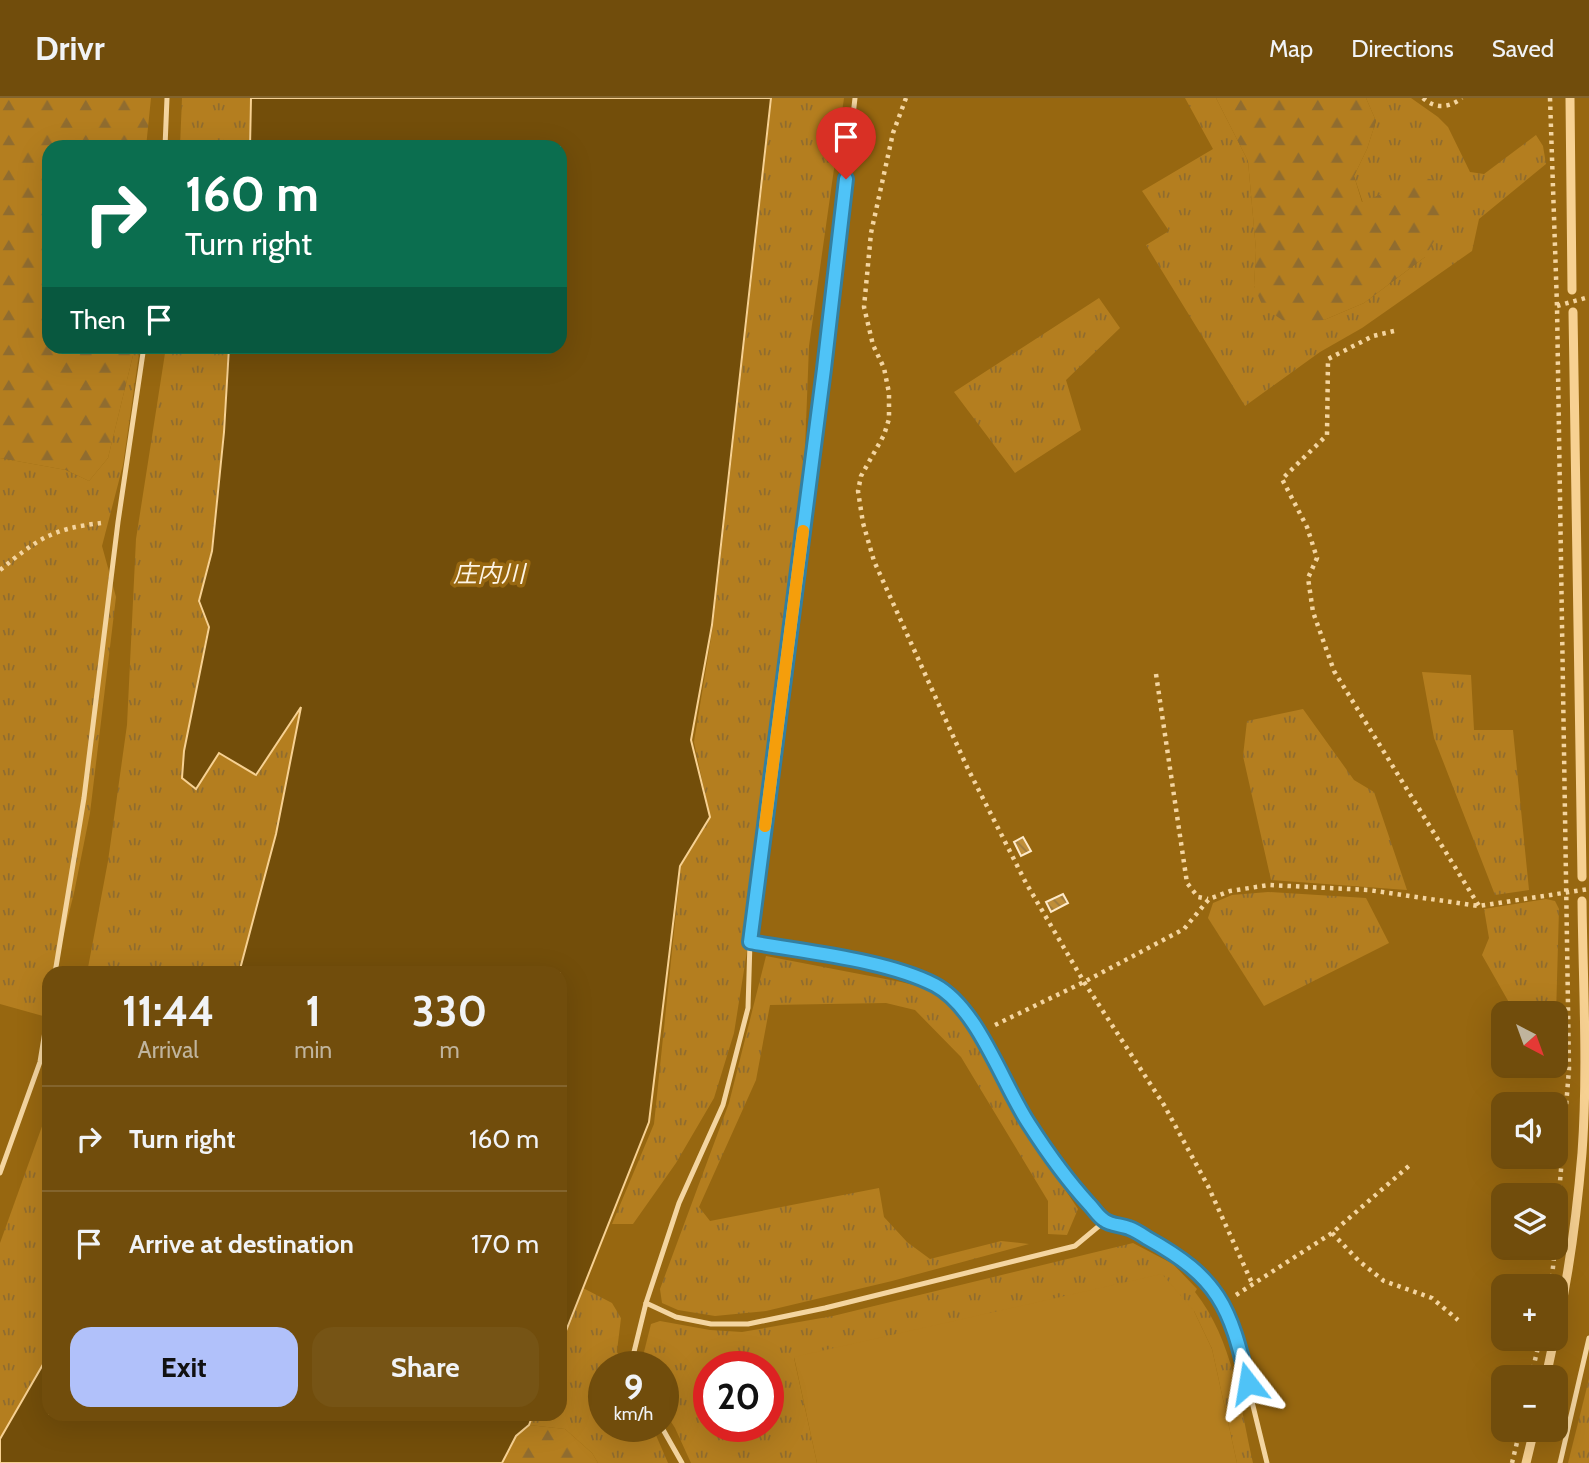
<!DOCTYPE html>
<html lang="en">
<head>
<meta charset="utf-8">
<style>
	body { margin:0; font-family:Cabin,"Noto Sans JP",sans-serif; background:#765415; color:#f1f3f6; height:100vh; display:flex; flex-direction:column; font-size:26px; white-space:nowrap }
	* { box-sizing:border-box; margin:0 }
	p { font-size:23px; color:#c0b49d }
	.icon { flex:none; width:38px; height:38px; fill:none; stroke:currentColor; stroke-width:2; stroke-linecap:round; stroke-linejoin:round }
	.map { position:relative; flex:1; overflow:hidden }
	.panel { position:absolute; left:42px; top:868px; width:525px; height:455px; display:flex; flex-direction:column; background:#714d0c; border-radius:21px; box-shadow:0 7px 28px #0002 }
	.panel>* { flex:none }
	.guide { position:absolute; left:42px; top:42px; width:525px; height:214px; border-radius:21px; box-shadow:0 7px 28px #0002; background:#0b6e4f; color:#fff; overflow:hidden }
	.needle { width:46px; rotate:139deg }
	.tools { position:absolute; left:1491px; top:903px; display:grid; gap:14px }
	.tools a { display:grid; place-items:center; width:77px; height:77px; border-radius:14px; background:#714d0c; box-shadow:0 7px 28px #0002; font-size:35px }
	.speed { position:absolute; left:588px; top:1253px; display:flex; gap:14px; font-size:35px; font-weight:700; text-align:center }
	.speed>* { display:grid; place-content:center; width:91px; height:91px; border-radius:50%; background:#714d0c; box-shadow:0 7px 28px #0002; line-height:1 }
	.speed small { font-size:18px; font-weight:400 }
	.speed .limit { border:10px solid #d22; background:#fff; color:#111 }
	.pin { position:absolute; display:grid; place-items:center; width:60px; height:60px; color:#fff; margin:-72px -30px; border-radius:50% 50% 50% 0; rotate:-45deg; box-shadow:0 0 7px #0007 }
	.pin .icon { rotate:45deg }
	.me { position:absolute; width:77px; margin:-38px; rotate:346deg; stroke-linejoin:round; filter:drop-shadow(0 0 5px #0008) }
	.turn { display:flex; align-items:center; gap:24px; height:147px; padding:0 28px; font-size:32px }
	.turn .icon { width:91px; height:91px; stroke-width:2.5 }
	.turn b { display:block; font-size:49px; line-height:60px }
	.then { display:flex; align-items:center; height:66px; padding:0 28px; background:#0003; gap:14px; font-size:26px }
	.eta { display:flex; justify-content:space-evenly; align-items:center; height:119px; text-align:center }
	.eta b { font-size:42px; font-weight:800; line-height:49px }
	.cta { display:flex; gap:14px; margin-top:auto; padding:14px 28px }
	.cta a { flex:1; height:80px; border-radius:21px; background:#b1c1fa; color:#111; font-size:28px; font-weight:800; line-height:80px; text-align:center }
	.cta a+a { background:#765415; color:#f1f3f6 }
	ul { padding:0; list-style:none }
	li { display:flex; align-items:center; gap:21px; height:105px; padding:0 28px; border-top:2px solid #83642d }
	li div { flex:1 }
	li b { display:block; font-size:26px }
	li em { font-style:normal }
	header { display:flex; align-items:center; gap:42px; box-sizing:border-box; height:98px; padding:0 35px; background:#714d0c; border-bottom:2px solid #83642d }
	header strong { font-size:33px }
	nav { display:flex; gap:38px; margin-inline-start:auto; font-size:24px }
	.map>svg:first-child { display:block }
	.grass { fill:url(#grass-tufts); fill-rule:evenodd }
	.forest { fill:url(#forest-firs) }
	.garden { fill:#b47e1f }
	.water { fill:#734e0a; stroke:#f7d192; stroke-width:2 }
	.lines { fill:none; stroke-linecap:round; stroke-linejoin:round }
	.stream { stroke:#f7d192; stroke-width:9 }
	.building { fill:url(#building-back-hatch); stroke:#feeac9; stroke-width:2 }
	.path { stroke:#f4d5a0; stroke-width:4.5; stroke-dasharray:3.5 5; stroke-linecap:butt }
	.service { stroke:#f4d5a0; stroke-width:5 }
	.route-casing { stroke:#337fa1; stroke-width:18 }
	.route { stroke:#4fc3f7; stroke-width:12 }
	.slow { stroke:#f59e0b; stroke-width:12 }
	.labels { text-anchor:middle; dominant-baseline:central; stroke-width:7; stroke-linejoin:round; paint-order:stroke }
	.water-label { font-size:24px; font-style:italic; fill:#fef5e6; stroke:#976710 }
</style>
</head>
<body>
<header>
<strong>Drivr</strong>
<nav><a>Map</a><a>Directions</a><a>Saved</a></nav>
</header>
<div class="map">
<svg width="1589" height="1365" viewBox="0 0 1589 1365">
	<defs>
		<pattern id="grass-tufts" width="24" height="20" patternUnits="userSpaceOnUse" patternTransform="scale(1.75)"><rect width="24" height="20" fill="#b47e1f"/><path d="M3 7l-1-3M5 7V3M7 7l1-3M15 17l-1-3M17 17v-4M19 17l1-3" fill="none" stroke="#906c2f"/></pattern>
		<pattern id="forest-firs" width="22" height="20" patternUnits="userSpaceOnUse" patternTransform="scale(1.75)"><rect width="22" height="20" fill="#b47e1f"/><path d="M5 1l3.5 6h-7zM16 11l3.5 6h-7z" fill="#906c2f"/></pattern>
		<pattern id="building-back-hatch" width="6" height="6" patternUnits="userSpaceOnUse" patternTransform="scale(1.75)"><rect width="6" height="6" fill="#bf8e39"/><path d="M-1 5l2 2M0 0l6 6M5-1l2 2" fill="none" stroke="#9c7a3f"/></pattern>
	</defs>
	<rect width="100%" height="100%" fill="#976710"/>
	<g class="grass">
		<path d="M182,0H250L249,49H180Z"/>
		<path d="M772,0H844L809,248L804,377L784,620L734,935L714,1000L676,1065L633,1126H612L654,1026L681,767L710,719L694,644L713,528Z"/>
		<path d="M1185,0H1216L1248,63L1256,152L1254,189L1324,222L1364,205L1425,159L1382,96L1363,105L1354,78L1367,51L1376,23L1366,0H1411L1438,19L1448,29L1470,74L1484,76L1536,37L1543,48L1546,66L1479,121L1472,153L1362,230L1320,254L1245,308L1146,147L1169,133L1142,93L1213,51Z"/>
		<path d="M1099,200L1120,230L1066,282L1081,332L1015,375L954,294Z"/>
		<path d="M135,249H140L123,367L102,448L116,499L90,715L74,795L54,875H49V895L43,918L0,906V360L66,372L89,383L108,360Z"/>
		<path d="M166,249H228L223,336L211,454L198,504L208,528L184,653L182,680L218,655L256,678L301,607L280,721L243,875H87L108,763L127,627L136,441Z"/>
		<path d="M1422,574L1471,577L1474,632H1513L1529,792L1495,797L1434,640Z"/>
		<path d="M1303,611L1354,682L1374,694L1407,792L1271,782L1243,658L1247,623Z"/>
		<path d="M1268,794L1366,800L1389,845L1264,908L1208,820L1213,805L1232,797Z"/>
		<path d="M1546,801L1555,803L1559,811L1556,917L1515,915L1482,857L1489,840L1484,811Z"/>
		<path d="M766,858L901,884L930,891L957,911L975,939L1025,1031L1078,1111L1067,1137L1048,1136V1103L961,959L915,912L886,905L770,907L756,982L699,1109L710,1123L879,1090L884,1119L907,1144L930,1161L1001,1143L1029,1146L892,1183L766,1213L715,1218L678,1212L662,1205L660,1191L729,1005Z"/>
		<path d="M49,1009V1280L0,1365V1145Z"/>
		<path d="M1133,1145L1173,1166L1197,1191L1195,1194C1233,1242 1240,1307 1253,1365H1237L1212,1251L1194,1213L794,1260L817,1365H691L675,1330L663,1311V1269H646L644,1254L651,1226L660,1223L710,1232L742,1234L833,1218ZM709,1269H768V1328H709Z"/>
		<path d="M583,1190L612,1205L621,1220L617,1253L622,1269H604V1328H652L668,1365H598L592,1355L565,1331L529,1327L533,1316H560V1248Z"/>
		<path d="M1589,1281V1365H1568Z"/>
	</g>
	<g class="forest">
		<path d="M0,0H151L146,49H49V248L135,249L108,360L89,383L66,372L0,360Z"/>
		<path d="M1216,0H1366L1376,23L1367,51L1354,78L1362,104L1382,96L1415,78L1439,83L1446,100L1447,120L1425,159L1364,205L1324,222L1291,228L1263,209L1254,188L1256,152L1248,63Z"/>
		<path d="M529,1327L565,1331L592,1355L598,1365H502L516,1338Z"/>
	</g>
	<path class="garden" d="M1162,1176L1194,1213L1212,1251L1237,1365H817L794,1259Z"/>
	<g class="water">
		<path d="M251,0H771L712,527L691,642L710,719L680,768L649,1024L560,1248V875H239L276,736L301,609L256,677L219,655L196,691L182,680L184,653L209,529L199,503L212,453L224,334L229,249L560,248V49H250Z"/>
		<path d="M49,1256V1316H533L529,1327L516,1338L502,1365H0V1341Z"/>
	</g>
	<g class="lines">
		<g class="stream">
			<path d="M1570,0L1572,192"/>
			<path d="M1573,214L1582,779"/>
			<path d="M1556,1235C1569,1176 1577,1115 1582,1055C1588,972 1583,887 1582,803"/>
			<path d="M1546,1279L1554,1241"/>
			<path d="M1526,1365L1534,1332"/>
		</g>
	</g>
	<g class="building">
		<path d="M1023,739L1031,753L1021,758L1014,744Z"/>
		<path d="M1063,796L1068,805L1051,814L1046,804Z"/>
	</g>
	<g class="lines">
		<g class="path">
			<path d="M906,0L893,35L871,135L864,209L873,247L884,270L889,295V321L884,337L861,378L858,393L863,425L874,463L967,669L1026,785L1084,884L1164,1007L1208,1088L1252,1185"/>
			<path d="M1423,0C1436,12 1450,9 1462,0"/>
			<path d="M1550,0L1557,208L1569,971L1556,1134"/>
			<path d="M1557,208L1589,199"/>
			<path d="M1394,233L1373,238L1328,261L1327,337L1282,381L1307,429L1317,460L1308,480L1313,514L1334,573L1479,808"/>
			<path d="M0,472C38,441 51,431 101,425"/>
			<path d="M1156,576L1187,785L1198,799L1208,801"/>
			<path d="M995,927L1084,884L1184,831L1209,801L1230,793L1269,787L1368,792L1479,808L1589,791"/>
			<path d="M1332,1135L1359,1163L1384,1183L1432,1200L1458,1222"/>
			<path d="M1551,1188L1555,1150"/>
			<path d="M1236,1197L1332,1135L1410,1067"/>
			<path d="M1531,1279L1540,1241"/>
			<path d="M1512,1365L1520,1332"/>
		</g>
		<g class="service">
			<path d="M855,0L827,244L750,844L884,869L936,888L959,906L980,934L1000,977L1029,1026L1076,1092L1105,1123L1130,1130L1172,1153L1202,1178L1224,1206L1233,1226L1267,1365"/>
			<path d="M165,49L167,0"/>
			<path d="M55,875L84,700L118,424L144,248"/>
			<path d="M0,1075L40,964L49,909"/>
			<path d="M646,1205L679,1105L723,1007L748,910L750,844"/>
			<path d="M635,1269L633,1258L646,1205L676,1219L711,1226H748L825,1210L1075,1148L1105,1123"/>
			<path d="M661,1328L682,1365"/>
			<path d="M1560,1365L1589,1240"/>
		</g>
	</g>
	<g class="lines">
		<g class="route-casing">
			<path id="route" d="M846,81L824,271L750,844C805,854 887,862 935,887C978,910 1002,985 1029,1026C1047,1054 1067,1082 1089,1106C1094,1111 1098,1118 1104,1122C1110,1127 1121,1127 1129,1130C1135,1132 1141,1136 1147,1140C1219,1180 1230,1208 1248,1285"/>
		</g>
		<use href="#route" class="route"/>
		<path class="slow" d="M765,728L803,433"/>
	</g>
	<g class="labels">
		<g class="water-label">
			<text x="489" y="475">庄内川</text>
		</g>
	</g>
</svg>
<div class="tools">
<a><svg class="needle" viewBox="-14 -14 28 28"><path d="M0-13l5 13h-10z" fill="#e53935"/><path d="M0 13l5-13h-10z" fill="#c0b49d"/></svg></a>
<a><svg class="icon" aria-label="sound" viewBox="0 0 24 24"><path d="M4 9h4l5-4v14l-5-4H4zM17 9q2 3 0 6"/></svg></a>
<a><svg class="icon" aria-label="layers" viewBox="0 0 24 24"><path d="M12 4l9 5-9 5-9-5zM3 14l9 5 9-5"/></svg></a>
<a>+</a>
<a>−</a>
</div>
<div class="speed"><div>9<small>km/h</small></div><div class="limit">20</div></div>
<div class="pin" style="left:846px;top:81px;background:#d93025"><svg class="icon" aria-label="arrive" viewBox="0 0 24 24"><path d="M6 21V4h12l-3 4 3 4H6"/></svg></div>
<svg class="me" style="left:1248px;top:1285px" viewBox="-20 -20 40 40"><path d="M0-17L14 15 0 8-14 15z" fill="#4fc3f7" stroke="#fff" stroke-width="4"/></svg>
<div class="guide">
<div class="turn"><svg class="icon" aria-label="right" viewBox="0 0 24 24"><path d="M7 20v-9h11M14 6l5 5-5 5"/></svg><div><b>160 m</b>Turn right</div></div>
<div class="then">Then<svg class="icon" aria-label="arrive" viewBox="0 0 24 24"><path d="M6 21V4h12l-3 4 3 4H6"/></svg></div>
</div>
<section class="panel">
<div class="eta">
<div><b>11:44</b><p>Arrival</p></div>
<div><b>1</b><p>min</p></div>
<div><b>330</b><p>m</p></div>
</div>
<ul>
<li><svg class="icon" aria-label="right" viewBox="0 0 24 24"><path d="M7 20v-9h11M14 6l5 5-5 5"/></svg><div><b>Turn right</b></div><em>160 m</em></li>
<li><svg class="icon" aria-label="arrive" viewBox="0 0 24 24"><path d="M6 21V4h12l-3 4 3 4H6"/></svg><div><b>Arrive at destination</b></div><em>170 m</em></li>
</ul>
<div class="cta"><a>Exit</a><a>Share</a></div>
</section>
</div>
</body>
</html>
